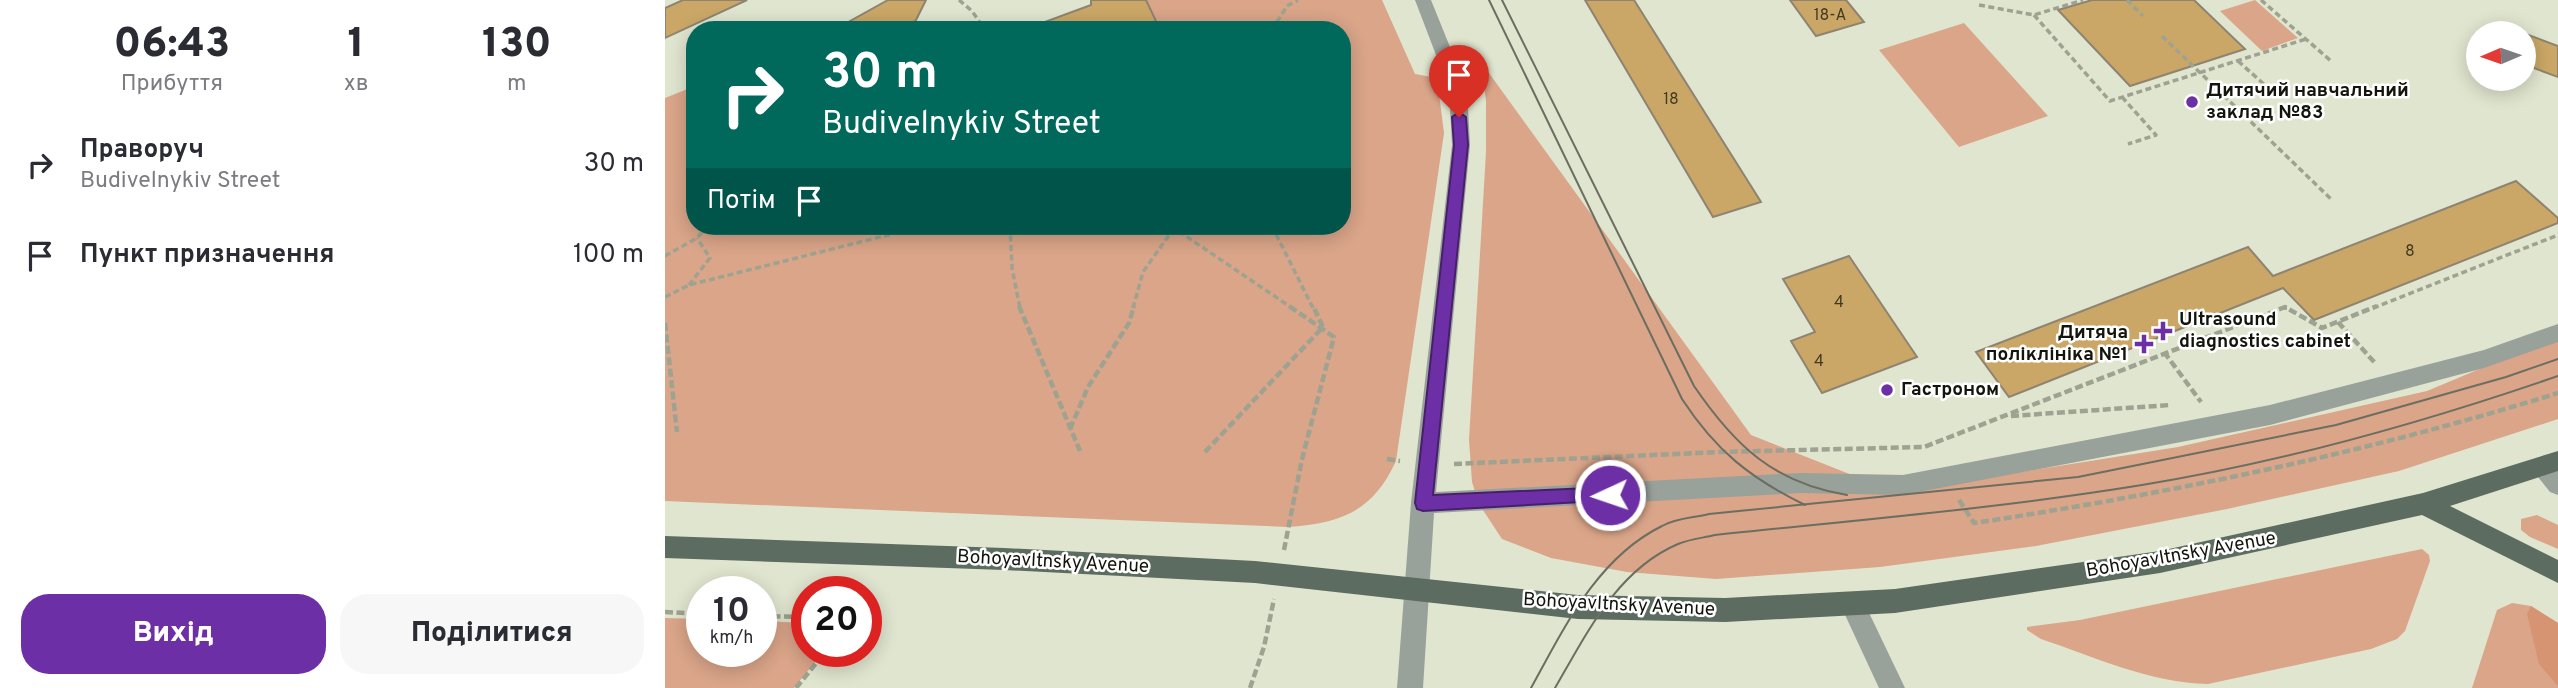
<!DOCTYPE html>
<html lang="uk">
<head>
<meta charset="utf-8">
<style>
	body { margin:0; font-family:Overpass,sans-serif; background:#f7f7f7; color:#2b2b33; height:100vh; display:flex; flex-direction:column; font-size:26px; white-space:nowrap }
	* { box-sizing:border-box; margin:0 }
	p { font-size:23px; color:#7c7c81 }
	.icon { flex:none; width:38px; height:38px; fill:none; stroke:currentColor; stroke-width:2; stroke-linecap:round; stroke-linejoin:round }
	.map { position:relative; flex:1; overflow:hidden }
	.drawer { display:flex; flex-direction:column; background:#fff; width:665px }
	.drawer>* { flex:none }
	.banner { position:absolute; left:21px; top:21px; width:665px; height:214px; border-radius:28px; box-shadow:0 4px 18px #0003; background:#00695c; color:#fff; overflow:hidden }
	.needle { width:46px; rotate:268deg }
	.tools { position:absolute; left:1801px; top:21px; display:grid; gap:14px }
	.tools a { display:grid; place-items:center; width:70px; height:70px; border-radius:50%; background:#fff; box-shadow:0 4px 18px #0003; font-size:35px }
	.speed { position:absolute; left:21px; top:576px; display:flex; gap:14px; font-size:35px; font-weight:700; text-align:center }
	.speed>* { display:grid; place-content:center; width:91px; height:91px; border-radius:50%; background:#fff; box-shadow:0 4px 18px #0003; line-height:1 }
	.speed small { font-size:18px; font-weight:400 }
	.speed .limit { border:10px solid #d22; background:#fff; color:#111 }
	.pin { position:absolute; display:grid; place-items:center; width:60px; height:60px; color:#fff; margin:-72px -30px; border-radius:50% 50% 50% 0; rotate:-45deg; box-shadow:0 0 7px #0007 }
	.pin .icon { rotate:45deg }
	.me { position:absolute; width:77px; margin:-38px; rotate:267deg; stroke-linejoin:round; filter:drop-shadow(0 0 5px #0008) }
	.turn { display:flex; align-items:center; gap:24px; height:147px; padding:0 21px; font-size:32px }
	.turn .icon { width:91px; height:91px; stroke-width:2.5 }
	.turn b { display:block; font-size:49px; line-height:60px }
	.then { display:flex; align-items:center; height:66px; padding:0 21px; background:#0003; gap:14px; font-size:26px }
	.eta { display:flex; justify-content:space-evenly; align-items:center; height:119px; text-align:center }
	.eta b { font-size:42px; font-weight:800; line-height:49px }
	.cta { display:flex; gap:14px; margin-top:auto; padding:14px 21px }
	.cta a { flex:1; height:80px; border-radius:28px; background:#6d2fa5; color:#fff; font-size:28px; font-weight:800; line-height:80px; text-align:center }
	.cta a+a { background:#f7f7f7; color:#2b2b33 }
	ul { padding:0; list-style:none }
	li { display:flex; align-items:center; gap:21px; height:91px; padding:0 21px }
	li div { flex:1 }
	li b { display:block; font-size:26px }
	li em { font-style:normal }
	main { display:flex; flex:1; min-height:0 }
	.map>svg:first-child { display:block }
	.green { fill:#daa589 }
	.forest { fill:#d69472 }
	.building { fill:#caa766; stroke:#8e8471; stroke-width:2 }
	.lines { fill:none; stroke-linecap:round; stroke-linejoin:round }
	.path-far1 { stroke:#9ea290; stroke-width:3.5; stroke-dasharray:6 3.5; stroke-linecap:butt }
	.path { stroke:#9ea290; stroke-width:4.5; stroke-dasharray:8 3.5; stroke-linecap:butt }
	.minor { fill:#99a19b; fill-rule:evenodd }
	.major { fill:#5d6c60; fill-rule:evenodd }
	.tram { stroke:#6b6e60; stroke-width:2 }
	.route { fill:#6d2fa5; stroke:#471f6b; stroke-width:2 }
	.poi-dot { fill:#6d2fa5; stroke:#fff; stroke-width:2.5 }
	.labels { text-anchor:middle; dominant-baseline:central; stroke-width:5; stroke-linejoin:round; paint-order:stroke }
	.number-label { font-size:16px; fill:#413a23 }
	.poi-label { font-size:19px; font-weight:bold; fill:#13150d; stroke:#fff; text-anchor:start }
	.street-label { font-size:19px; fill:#13150d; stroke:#fff }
</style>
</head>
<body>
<main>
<section class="drawer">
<div class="eta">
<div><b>06:43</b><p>Прибуття</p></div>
<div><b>1</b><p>хв</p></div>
<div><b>130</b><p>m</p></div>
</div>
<ul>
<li><svg class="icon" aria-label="right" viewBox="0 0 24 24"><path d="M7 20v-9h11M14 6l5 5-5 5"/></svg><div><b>Праворуч</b><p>Budivelnykiv Street</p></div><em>30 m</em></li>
<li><svg class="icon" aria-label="arrive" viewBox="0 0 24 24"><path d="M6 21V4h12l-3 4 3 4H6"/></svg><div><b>Пункт призначення</b></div><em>100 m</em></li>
</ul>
<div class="cta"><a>Вихід</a><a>Поділитися</a></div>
</section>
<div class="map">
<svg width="1893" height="688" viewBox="0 0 1893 688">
	<rect width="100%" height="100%" fill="#e0e5cf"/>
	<g class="green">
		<path d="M481,0H717L750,74L772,78L779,133L731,461C708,511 677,523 624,527L0,501V98L30,86V226H677V30H474L491,21Z"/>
		<path d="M1590,0L1633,38L1597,51L1555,11Z"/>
		<path d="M1299,23L1383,116L1294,147L1214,50Z"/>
		<path d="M816,62L1086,435L1230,492L1513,447L1762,391L1893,336V419L1734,471L1562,509L1371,546L1215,567L1051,579L962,572L886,558L837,539L814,504L807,482L804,440L821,152V101Z"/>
		<path d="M1872,515L1893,525V549L1865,537L1856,530V519Z"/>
		<path d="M1757,549L1764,555L1765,561L1740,631L1732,639L1706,649L1543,684C1485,683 1430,657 1376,639L1362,630V627L1415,620Z"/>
		<path d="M1847,603L1866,606L1893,623V688H1807L1832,610Z"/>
		<path d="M0,618L37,619V651H96V621L142,623V651H159L129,688H0Z"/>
	</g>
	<path class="forest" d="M1866,606L1893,623V686L1874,664L1862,614Z"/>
	<g class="building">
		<path d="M18,0H82L0,38V8Z"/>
		<path d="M223,0H261L251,20L239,30H169Z"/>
		<path d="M426,0H481L491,21L465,30H367L366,27L426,5Z"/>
		<path d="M920,0H969L1096,202L1048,217Z"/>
		<path d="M1125,0H1181L1199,22L1151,36Z"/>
		<path d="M1427,0H1529L1580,49L1465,86L1393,10Z"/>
		<path d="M1858,33L1893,46V77L1858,64Z"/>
		<path d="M1851,181L1893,218V223L1649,320L1618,288L1344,397L1311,352L1583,247L1608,276Z"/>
		<path d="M1184,256L1252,357L1157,393L1126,341L1150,332L1118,279Z"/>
	</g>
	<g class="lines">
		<g class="path-far1">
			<path d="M294,0L307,11L320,30"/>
			<path d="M1462,0L1478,16"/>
			<path d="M1596,0L1666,61"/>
			<path d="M1314,5L1369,15L1418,0"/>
			<path d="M1369,15L1445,101L1641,39"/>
			<path d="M607,30L622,6L633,0"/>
			<path d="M1497,36L1667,200"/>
			<path d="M1573,61L1611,95"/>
			<path d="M1457,97L1491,135L1463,144"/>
			<path d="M345,226L347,268L355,308"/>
			<path d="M506,226L627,308"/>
			<path d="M607,226L648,308"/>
			<path d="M0,256L32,238L43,226"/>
			<path d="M24,285L45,258L32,238"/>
			<path d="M0,297L24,285L259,226"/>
			<path d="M468,308L478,272L509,228"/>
			<path d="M1617,308H1622"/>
			<path d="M1708,308L1893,235"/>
		</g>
		<g class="path">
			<path d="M354,306L415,451"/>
			<path d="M1673,322L1710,363"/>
			<path d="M0,323L12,432"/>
			<path d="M1499,352L1536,402"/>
			<path d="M1346,416L1505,405"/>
			<path d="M405,429L423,387L464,323L469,306"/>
			<path d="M540,452L658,327L648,306"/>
			<path d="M722,459L735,461"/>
			<path d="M789,464L1055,452L1259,447L1620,307L1657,328L1712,306"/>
			<path d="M1294,500L1309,523C1507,493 1701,453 1893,393"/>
			<path d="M619,550L637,459L669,337L624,306"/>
			<path d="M0,612L37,614"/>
			<path d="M96,616L142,617"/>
			<path d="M131,688L161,651"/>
			<path d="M585,688L599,647L609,599"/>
		</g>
		<g class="minor">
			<path d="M750,0H766L802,89L805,145L771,492L1136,473L1238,475L1605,405L1819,350L1893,324V342L1819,368L1605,425L1238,495L1136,493L769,513L758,688H732L746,503L787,145L784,89Z"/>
			<path d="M1876,457L1884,460L1893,469V495L1885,492L1865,467L1868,460Z"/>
			<path d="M1187,592L1196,596L1240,688H1214L1175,604L1178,596Z"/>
		</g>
		<path class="major" d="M1893,451V471L1785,506L1893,560V583L1757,515L1495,573L1230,613L1060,622L913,619L590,583L339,570L0,558V536L339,548L590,561L913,595L1060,598L1230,589L1495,551L1758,493Z"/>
		<g class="tram">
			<path d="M824,0L1017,399C1051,451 1085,478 1140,505"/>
			<path d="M837,0L1029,386C1070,446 1109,483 1182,495"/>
			<path d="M866,688C899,628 932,558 997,526C1011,518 1028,518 1044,514L1413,477L1671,425L1841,377L1893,359"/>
			<path d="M890,688C922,633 952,570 1013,544C1025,539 1038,538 1050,535C1193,520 1336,508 1477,485C1619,462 1757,423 1893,376"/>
		</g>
	</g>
	<path class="route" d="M794,112L801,117L803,145L768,495L945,487L951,489L953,495L951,500L758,511L752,509L750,503L789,145L787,117Z"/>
	<g class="poi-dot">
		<circle cx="1527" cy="102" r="7"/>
		<path d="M1494.5 320.5h7v7h7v7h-7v7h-7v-7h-7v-7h7z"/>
		<path d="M1475.5 333.5h7v7h7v7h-7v7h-7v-7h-7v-7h7z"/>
		<circle cx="1222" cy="390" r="7"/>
	</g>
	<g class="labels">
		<g class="number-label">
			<text x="1165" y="16">18-А</text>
			<text x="1006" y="100">18</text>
			<text x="1745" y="252">8</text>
			<text x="1174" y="303">4</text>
			<text x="1154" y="362">4</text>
		</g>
		<g class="poi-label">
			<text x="1541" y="91">Дитячий навчальний<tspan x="1541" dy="22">заклад №83</tspan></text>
			<text x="1514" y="320">Ultrasound<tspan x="1514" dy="22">diagnostics cabinet</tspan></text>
			<text x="1463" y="333" text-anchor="end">Дитяча<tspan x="1463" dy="22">поліклініка №1</tspan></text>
			<text x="1236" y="390">Гастроном</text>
		</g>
		<g class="street-label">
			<text transform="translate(1516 555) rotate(-10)">Bohoyavltnsky Avenue</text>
			<text transform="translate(388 562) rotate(3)">Bohoyavltnsky Avenue</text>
			<text transform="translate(954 605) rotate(3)">Bohoyavltnsky Avenue</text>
		</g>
	</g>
</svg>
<div class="tools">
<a><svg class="needle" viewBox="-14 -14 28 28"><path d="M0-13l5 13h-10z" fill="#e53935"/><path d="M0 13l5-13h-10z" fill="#7c7c81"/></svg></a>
</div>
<div class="speed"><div>10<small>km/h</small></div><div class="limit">20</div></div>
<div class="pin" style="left:794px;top:117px;background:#d93025"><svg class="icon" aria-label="arrive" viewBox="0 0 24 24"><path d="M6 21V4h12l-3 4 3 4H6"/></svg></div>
<svg class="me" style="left:945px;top:495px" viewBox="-20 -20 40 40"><circle r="17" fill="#6d2fa5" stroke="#fff" stroke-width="3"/><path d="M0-11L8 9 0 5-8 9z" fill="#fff"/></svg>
<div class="banner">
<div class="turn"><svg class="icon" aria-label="right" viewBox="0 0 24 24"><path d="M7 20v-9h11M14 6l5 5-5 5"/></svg><div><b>30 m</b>Budivelnykiv Street</div></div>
<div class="then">Потім<svg class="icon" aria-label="arrive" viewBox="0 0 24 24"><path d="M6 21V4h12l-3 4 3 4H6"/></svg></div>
</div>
</div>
</main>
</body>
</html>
